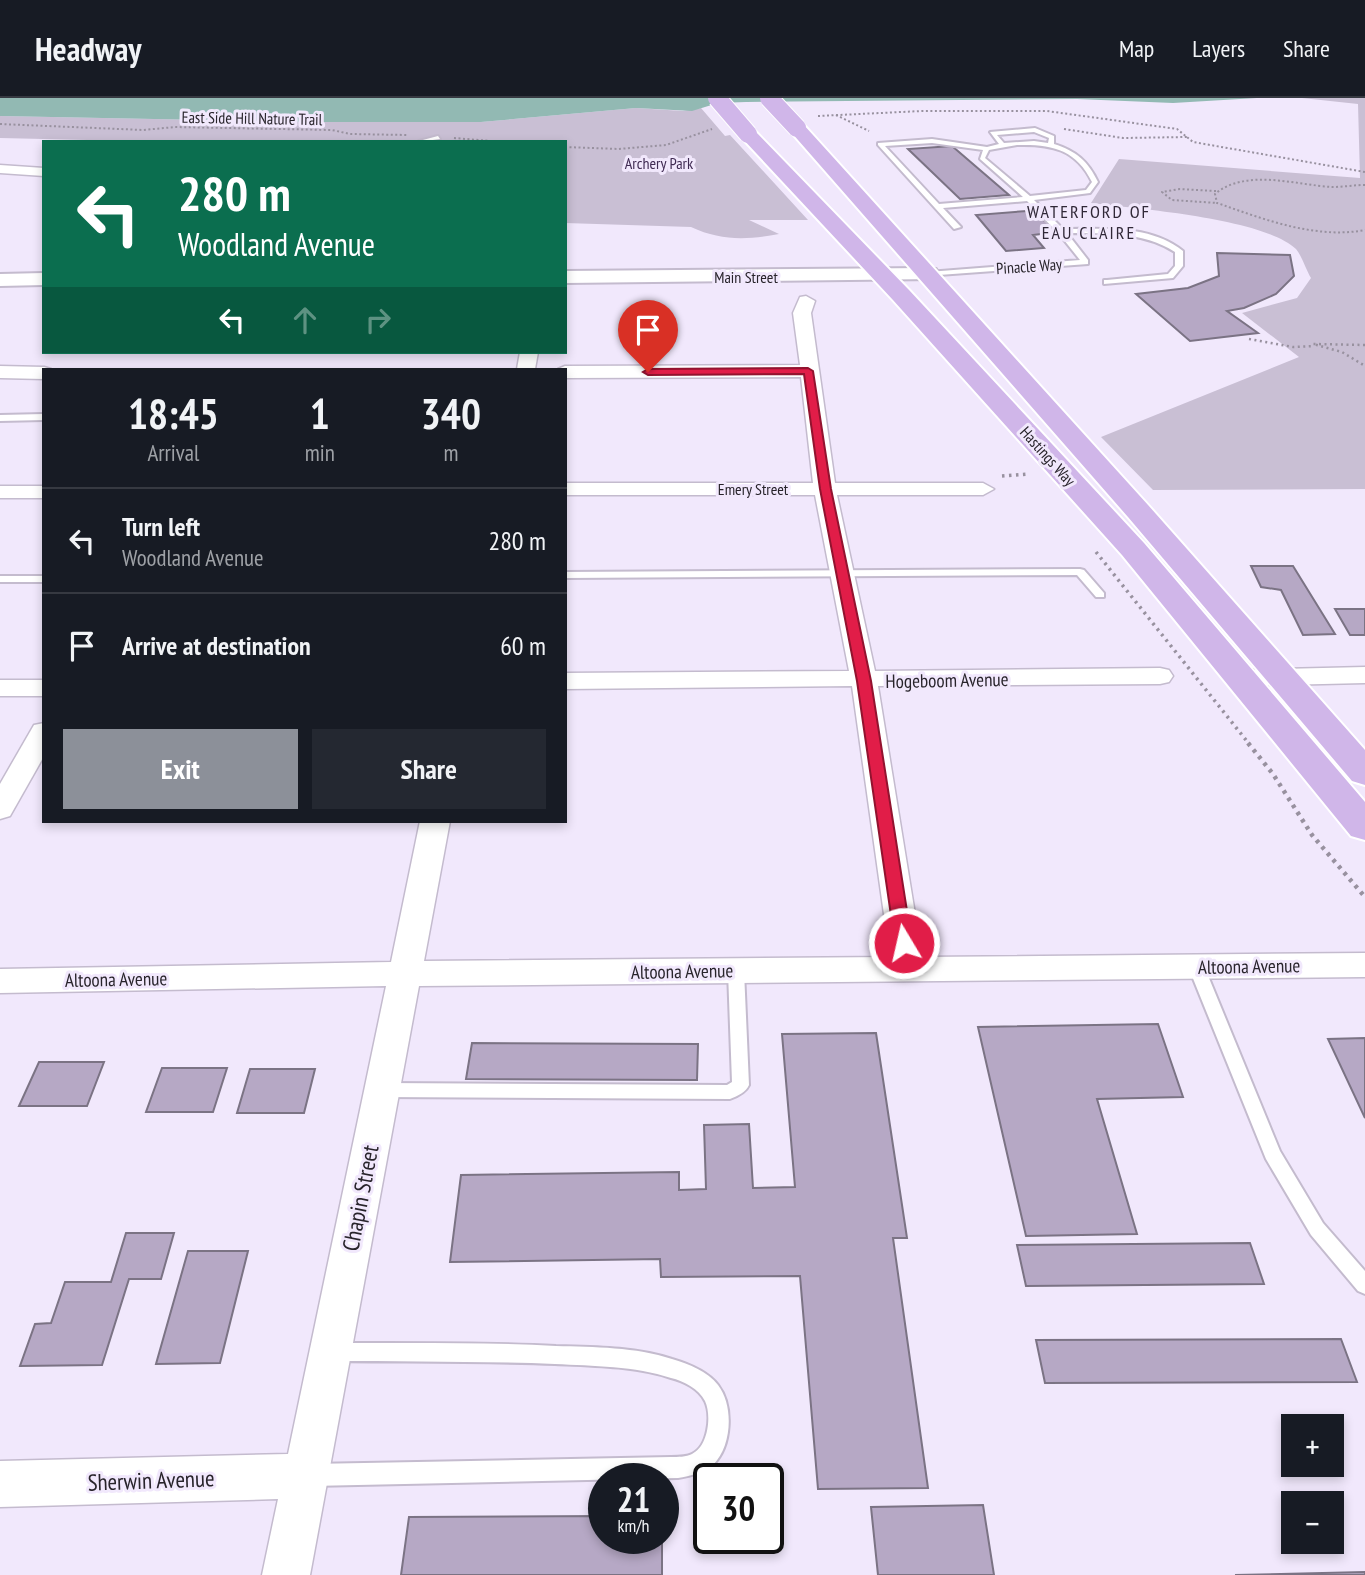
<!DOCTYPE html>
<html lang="en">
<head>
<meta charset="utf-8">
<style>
	body { margin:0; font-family:"PT Sans Narrow",sans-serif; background:#242831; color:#f1f3f6; height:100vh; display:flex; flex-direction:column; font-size:26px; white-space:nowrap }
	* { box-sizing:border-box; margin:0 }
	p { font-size:23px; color:#9ea1a6 }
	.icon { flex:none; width:38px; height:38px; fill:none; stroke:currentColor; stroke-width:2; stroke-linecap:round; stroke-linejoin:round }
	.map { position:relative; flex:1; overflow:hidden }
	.details { position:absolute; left:42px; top:270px; width:525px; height:455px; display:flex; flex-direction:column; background:#171b24; border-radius:0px; box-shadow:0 4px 10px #0003 }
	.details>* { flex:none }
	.hud { position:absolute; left:42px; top:42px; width:525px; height:214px; border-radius:0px; box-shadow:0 4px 10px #0003; background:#0b6e4f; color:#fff; overflow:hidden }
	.buttons { position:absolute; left:1281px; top:1316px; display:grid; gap:14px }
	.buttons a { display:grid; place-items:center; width:63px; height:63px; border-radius:0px; background:#171b24; box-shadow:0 4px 10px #0003; font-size:35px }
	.speed { position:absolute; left:588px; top:1365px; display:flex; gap:14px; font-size:35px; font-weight:700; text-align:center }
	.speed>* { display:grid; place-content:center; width:91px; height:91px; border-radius:50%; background:#171b24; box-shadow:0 4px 10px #0003; line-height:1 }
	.speed small { font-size:18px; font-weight:400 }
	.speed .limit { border:4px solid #111; border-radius:10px; background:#fff; color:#111 }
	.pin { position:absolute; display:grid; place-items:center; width:60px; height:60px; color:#fff; margin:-72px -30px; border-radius:50% 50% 50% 0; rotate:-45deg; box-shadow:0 0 7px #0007 }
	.pin .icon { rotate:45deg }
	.me { position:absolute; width:77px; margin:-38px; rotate:351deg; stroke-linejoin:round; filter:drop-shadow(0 0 5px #0008) }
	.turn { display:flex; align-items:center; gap:24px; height:147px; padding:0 21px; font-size:32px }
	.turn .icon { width:91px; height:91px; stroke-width:2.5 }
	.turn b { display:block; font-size:49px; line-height:60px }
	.lanes { display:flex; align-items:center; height:66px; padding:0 21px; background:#0003; justify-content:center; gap:35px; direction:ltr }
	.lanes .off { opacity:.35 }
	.eta { display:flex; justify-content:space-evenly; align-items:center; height:119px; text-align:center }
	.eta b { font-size:42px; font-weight:600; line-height:49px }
	.button { display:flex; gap:14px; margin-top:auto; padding:14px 21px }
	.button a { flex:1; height:80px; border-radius:0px; background:#8c9099; color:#fff; font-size:28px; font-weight:600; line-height:80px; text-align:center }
	.button a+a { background:#242831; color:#f1f3f6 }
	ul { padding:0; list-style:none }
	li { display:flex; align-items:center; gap:21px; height:105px; padding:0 21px; border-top:2px solid #363941 }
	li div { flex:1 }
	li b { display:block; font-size:26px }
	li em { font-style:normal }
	header { display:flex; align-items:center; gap:42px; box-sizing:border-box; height:98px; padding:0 35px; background:#171b24; border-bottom:2px solid #363941 }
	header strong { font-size:33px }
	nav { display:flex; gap:38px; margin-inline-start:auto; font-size:24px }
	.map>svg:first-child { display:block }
	.green { fill:#c9bfd4 }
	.water { fill:#92b9b3 }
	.building { fill:#b6a8c5; stroke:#7b7384; stroke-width:2 }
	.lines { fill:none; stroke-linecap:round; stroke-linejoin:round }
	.lane-casing { stroke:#c4bbce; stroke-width:4 }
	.street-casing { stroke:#c4bbce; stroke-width:3 }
	.secondary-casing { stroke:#c4bbce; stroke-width:4 }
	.primary-casing { stroke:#fff; stroke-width:4 }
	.path-far3 { stroke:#98919f; stroke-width:2; stroke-dasharray:2 2.5; stroke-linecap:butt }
	.path-far2 { stroke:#98919f; stroke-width:2.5; stroke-dasharray:2 3.5; stroke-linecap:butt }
	.path-far1 { stroke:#98919f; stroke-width:3.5; stroke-dasharray:2.5 4.5; stroke-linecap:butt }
	.path { stroke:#98919f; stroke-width:4.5; stroke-dasharray:3.5 5; stroke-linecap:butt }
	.lane { fill:#fff; fill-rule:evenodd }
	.street { fill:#fff; fill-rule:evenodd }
	.secondary { fill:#fff; fill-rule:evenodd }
	.primary { fill:#d0b6e9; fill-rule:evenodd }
	.primary-bridge-casing { stroke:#fff; stroke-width:20; stroke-linecap:butt }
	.primary-bridge { stroke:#d0b6e9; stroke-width:18 }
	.route { fill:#e11d48; stroke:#92132f; stroke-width:2 }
	.labels { text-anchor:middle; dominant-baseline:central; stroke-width:6; stroke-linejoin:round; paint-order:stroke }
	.far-street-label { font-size:16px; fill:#28242b; stroke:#f1e8fc }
	.far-park-label { font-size:16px; fill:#402b53; stroke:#f1e8fc }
	.far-neighbourhood-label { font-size:18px; letter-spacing:2px; fill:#302837; stroke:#f1e8fc }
	.street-label { font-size:19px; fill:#28242b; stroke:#f1e8fc }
	.near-street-label { font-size:23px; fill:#28242b; stroke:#f1e8fc }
</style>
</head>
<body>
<header>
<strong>Headway</strong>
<nav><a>Map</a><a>Layers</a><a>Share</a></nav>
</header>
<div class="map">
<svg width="1365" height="1477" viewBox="0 0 1365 1477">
	<rect width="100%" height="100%" fill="#f1e8fc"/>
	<g class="green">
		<path d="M1302,0H1365V391L1153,392L1101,339L1299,259L1242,215L1297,200L1311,180C1306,172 1302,158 1296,151C1263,120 1138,111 1091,105L1119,61L1360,80L1358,6Z"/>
		<path d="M636,10L683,13L701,10L725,38L730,37L808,122H749L779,136C747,142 721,143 691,129L565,125V44H174L0,40V18L311,24H481Z"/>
	</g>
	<path class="water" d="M0,0H1257L1173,5L1077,1L746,4L718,5L692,13L636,10L481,24H311L0,18Z"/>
	<g class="building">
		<path d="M952,48L1009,97L960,101L908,51Z"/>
		<path d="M1027,113L1050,126L1045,131L1049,135L1033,137L1044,150L1006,153L976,117Z"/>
		<path d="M1217,155L1290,157L1294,178L1276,196L1244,210L1227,213L1258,235L1190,243L1136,196L1188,190L1219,178Z"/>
		<path d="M1251,468H1293L1335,536L1303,537L1281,492L1261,489Z"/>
		<path d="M1335,511H1365V537H1350Z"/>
		<path d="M1158,926L1183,999L1097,1001L1137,1136L1026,1138L978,929Z"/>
		<path d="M876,935L907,1140H893L928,1390L818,1391L800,1178L661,1179L660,1161L450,1164L461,1077L679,1074V1092L706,1091L704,1027L749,1026L753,1090L795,1089L782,936Z"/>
		<path d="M1365,940V1020L1328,941Z"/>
		<path d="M472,945L698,946L697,982L466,981Z"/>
		<path d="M39,964H104L87,1008H19Z"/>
		<path d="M162,970H227L213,1014H146Z"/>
		<path d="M250,971H315L304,1015H237Z"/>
		<path d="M126,1135H174L161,1181H129L102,1267L20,1268L35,1226L51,1225L65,1184H111Z"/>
		<path d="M1250,1145L1264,1186L1026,1188L1017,1147Z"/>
		<path d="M188,1153H248L220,1265L156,1266Z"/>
		<path d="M1341,1241L1357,1284L1045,1285L1036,1242Z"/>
		<path d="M983,1407L994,1477H878L871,1409Z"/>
		<path d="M604,1418V1440H662V1477H401L409,1419Z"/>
		<path d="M1365,1474V1477H1235Z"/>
	</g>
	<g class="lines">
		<g class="lane-casing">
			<g id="lane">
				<path d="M1035,30L1054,38V46C1076,53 1088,63 1098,84L1090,95L1034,102L1063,131C1102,131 1150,126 1183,153V168L1173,180L1104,186V182H1107L1168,176L1175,168V154C1142,133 1105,136 1067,135L1088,162V166L925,178V174H928L1080,162L1060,137L1027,103L943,110L961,129L954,131L878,47V45L932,41L987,49L999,46L990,34ZM1034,34L1049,40L1048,45L1034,43L1004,45L997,37ZM932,45L983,52L980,61L1023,99L939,106L885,48ZM1017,47C1051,46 1076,51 1092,84L1086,92L1030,98L985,60L989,52Z"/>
				<path d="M438,38L440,41L418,44L419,43Z"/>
				<path d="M44,316V322L0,323V317Z"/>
				<path d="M1080,471L1084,472L1104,495V499H1096L1077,477L565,480V474Z"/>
				<rect x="0" y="478" width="44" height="6"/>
				<path d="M1196,862L1201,864L1204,868L1280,1053L1323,1125L1365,1173V1196L1358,1193L1311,1137L1266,1061L1188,868L1191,864Z"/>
				<path d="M736,867L741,869L744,873L749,987C746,994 738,998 730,1001L383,999L377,997L375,992L377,987L383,985L727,987L732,984L728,873L731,869Z"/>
				<path d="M332,1245C407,1245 481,1244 556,1248C594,1249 636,1249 672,1261C689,1266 707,1273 718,1287C734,1308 732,1348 713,1367C704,1375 690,1378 678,1380L311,1388L304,1384L300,1377L304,1370L311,1366L671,1359C678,1359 686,1359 692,1356C708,1349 712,1318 705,1303C699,1291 684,1283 671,1280C635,1268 593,1268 555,1266C481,1263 406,1264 332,1263L325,1261L322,1254L325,1247Z"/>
			</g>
		</g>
		<g class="street-casing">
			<g id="street">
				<path d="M0,67L44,70V78L0,75Z"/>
				<path d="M806,198L815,203L811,215L835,385H983L994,391L983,397H837L875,573L1160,570L1169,572L1173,578L1169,584L1160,586L878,588L922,859L1365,855V879L419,888L310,1477H262L278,1401L0,1409V1363L288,1356L386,888L0,895V871L391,864L420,723H450L424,863L890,859L852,588L565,591V575L849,573L815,397H565V385H813L801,279L565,280V271H558L565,268L800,267L793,215L800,199Z"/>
				<path d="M520,254H538L535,271H517Z"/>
				<path d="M0,268L44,269L51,271H44V281L0,280Z"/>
				<rect x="0" y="388" width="44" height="12"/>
				<path d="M1365,569V585L1240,588L1231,586L1227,580L1231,574L1240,572Z"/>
				<rect x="0" y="582" width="44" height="16"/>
				<path d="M44,625V658L10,718L0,721V686L34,627Z"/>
			</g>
		</g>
		<g class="secondary-casing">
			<g id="secondary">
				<path d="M928,170L936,171L939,176L936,181L565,185V173Z"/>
				<path d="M44,175V187L0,188V176Z"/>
			</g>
		</g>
		<g class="primary-casing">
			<g id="primary">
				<path d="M797,25L803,26L1148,407L1365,652V687L1352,683L1128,419L791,34L789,30L791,26Z"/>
				<path d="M748,31L754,32L909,192L1144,445L1365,704V742L1351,738L1122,457L893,202L742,40L739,36Z"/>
			</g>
		</g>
		<g class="path-far3">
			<path d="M836,17L869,33"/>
			<path d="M818,18L922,13H1047L1177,31L1193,44L1365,74"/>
			<path d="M0,26L143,32L175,29L332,32L350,36L407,37"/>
			<path d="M1064,31L1123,40L1187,39"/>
			<path d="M454,40L503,44"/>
			<path d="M565,49L618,51L666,47L712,31"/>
			<path d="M1365,87C1354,87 1343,89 1332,89C1296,87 1246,70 1215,96L1217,105L1223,107C1268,123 1318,141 1365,132"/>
			<path d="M1216,93L1180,91L1162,94L1172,102L1217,105"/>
		</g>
		<g class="path-far2">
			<path d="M1249,241L1293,249L1314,248"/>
			<path d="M1365,247L1313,246L1342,254L1365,268"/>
		</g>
		<g class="path-far1">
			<path d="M1002,378L1028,376"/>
			<path d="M1096,454L1250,647"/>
		</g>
		<path class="path" d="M1248,645L1273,676L1312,737L1365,799"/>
		<use href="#lane" class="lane"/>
		<use href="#street" class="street"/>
		<use href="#secondary" class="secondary"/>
		<use href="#primary" class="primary"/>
		<g class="primary-bridge-casing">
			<g id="primary-bridge">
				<path d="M717,0L748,36"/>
				<path d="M769,0L797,30"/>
			</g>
		</g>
		<use href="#primary-bridge" class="primary-bridge"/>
	</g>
	<path class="route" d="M808,270L813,273L831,391L871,583L912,845L904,851L895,845L857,583L820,391L804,276L648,277L643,274L648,271Z"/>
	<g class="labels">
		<g class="far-street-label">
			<text transform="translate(252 20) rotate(1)">East Side Hill Nature Trail</text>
			<text transform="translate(1029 168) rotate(-4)">Pinacle Way</text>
			<text x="746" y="179">Main Street</text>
			<text transform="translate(1048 358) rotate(48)">Hastings Way</text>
			<text x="753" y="391">Emery Street</text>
		</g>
		<g class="far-park-label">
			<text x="659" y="65">Archery Park</text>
		</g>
		<g class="far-neighbourhood-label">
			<text x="1089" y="113">WATERFORD OF<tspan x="1089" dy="21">EAU CLAIRE</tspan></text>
		</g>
		<g class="street-label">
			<text transform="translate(947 582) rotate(-1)">Hogeboom Avenue</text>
			<text transform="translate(1249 868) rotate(-1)">Altoona Avenue</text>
			<text transform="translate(682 873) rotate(-1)">Altoona Avenue</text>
			<text transform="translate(116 881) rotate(-1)">Altoona Avenue</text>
		</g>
		<g class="near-street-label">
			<text transform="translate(360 1100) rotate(-79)">Chapin Street</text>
			<text transform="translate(151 1382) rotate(-2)">Sherwin Avenue</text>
		</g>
	</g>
</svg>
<div class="buttons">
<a>+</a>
<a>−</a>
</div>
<div class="speed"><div>21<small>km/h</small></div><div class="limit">30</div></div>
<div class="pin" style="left:648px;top:274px;background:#d93025"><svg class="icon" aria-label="arrive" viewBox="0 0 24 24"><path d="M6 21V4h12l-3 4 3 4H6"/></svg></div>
<svg class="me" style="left:904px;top:845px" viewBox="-20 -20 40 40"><circle r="17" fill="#e11d48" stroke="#fff" stroke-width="3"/><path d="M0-11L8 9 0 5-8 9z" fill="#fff"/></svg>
<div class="hud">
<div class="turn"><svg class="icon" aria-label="left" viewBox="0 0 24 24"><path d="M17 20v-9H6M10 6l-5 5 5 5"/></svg><div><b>280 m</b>Woodland Avenue</div></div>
<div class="lanes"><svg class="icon" aria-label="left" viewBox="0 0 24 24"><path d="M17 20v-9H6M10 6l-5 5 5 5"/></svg><svg class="icon off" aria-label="ahead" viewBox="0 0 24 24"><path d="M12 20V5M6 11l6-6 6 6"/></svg><svg class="icon off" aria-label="right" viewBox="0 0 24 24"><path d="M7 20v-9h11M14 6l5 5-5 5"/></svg></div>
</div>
<section class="details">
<div class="eta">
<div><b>18:45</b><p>Arrival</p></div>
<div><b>1</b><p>min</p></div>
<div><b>340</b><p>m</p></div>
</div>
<ul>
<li><svg class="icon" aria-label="left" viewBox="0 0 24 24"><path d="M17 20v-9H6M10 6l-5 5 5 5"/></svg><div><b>Turn left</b><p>Woodland Avenue</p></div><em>280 m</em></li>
<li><svg class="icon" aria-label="arrive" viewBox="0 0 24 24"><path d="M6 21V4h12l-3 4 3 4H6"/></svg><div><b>Arrive at destination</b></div><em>60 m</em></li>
</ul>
<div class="button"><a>Exit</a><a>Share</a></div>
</section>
</div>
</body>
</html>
